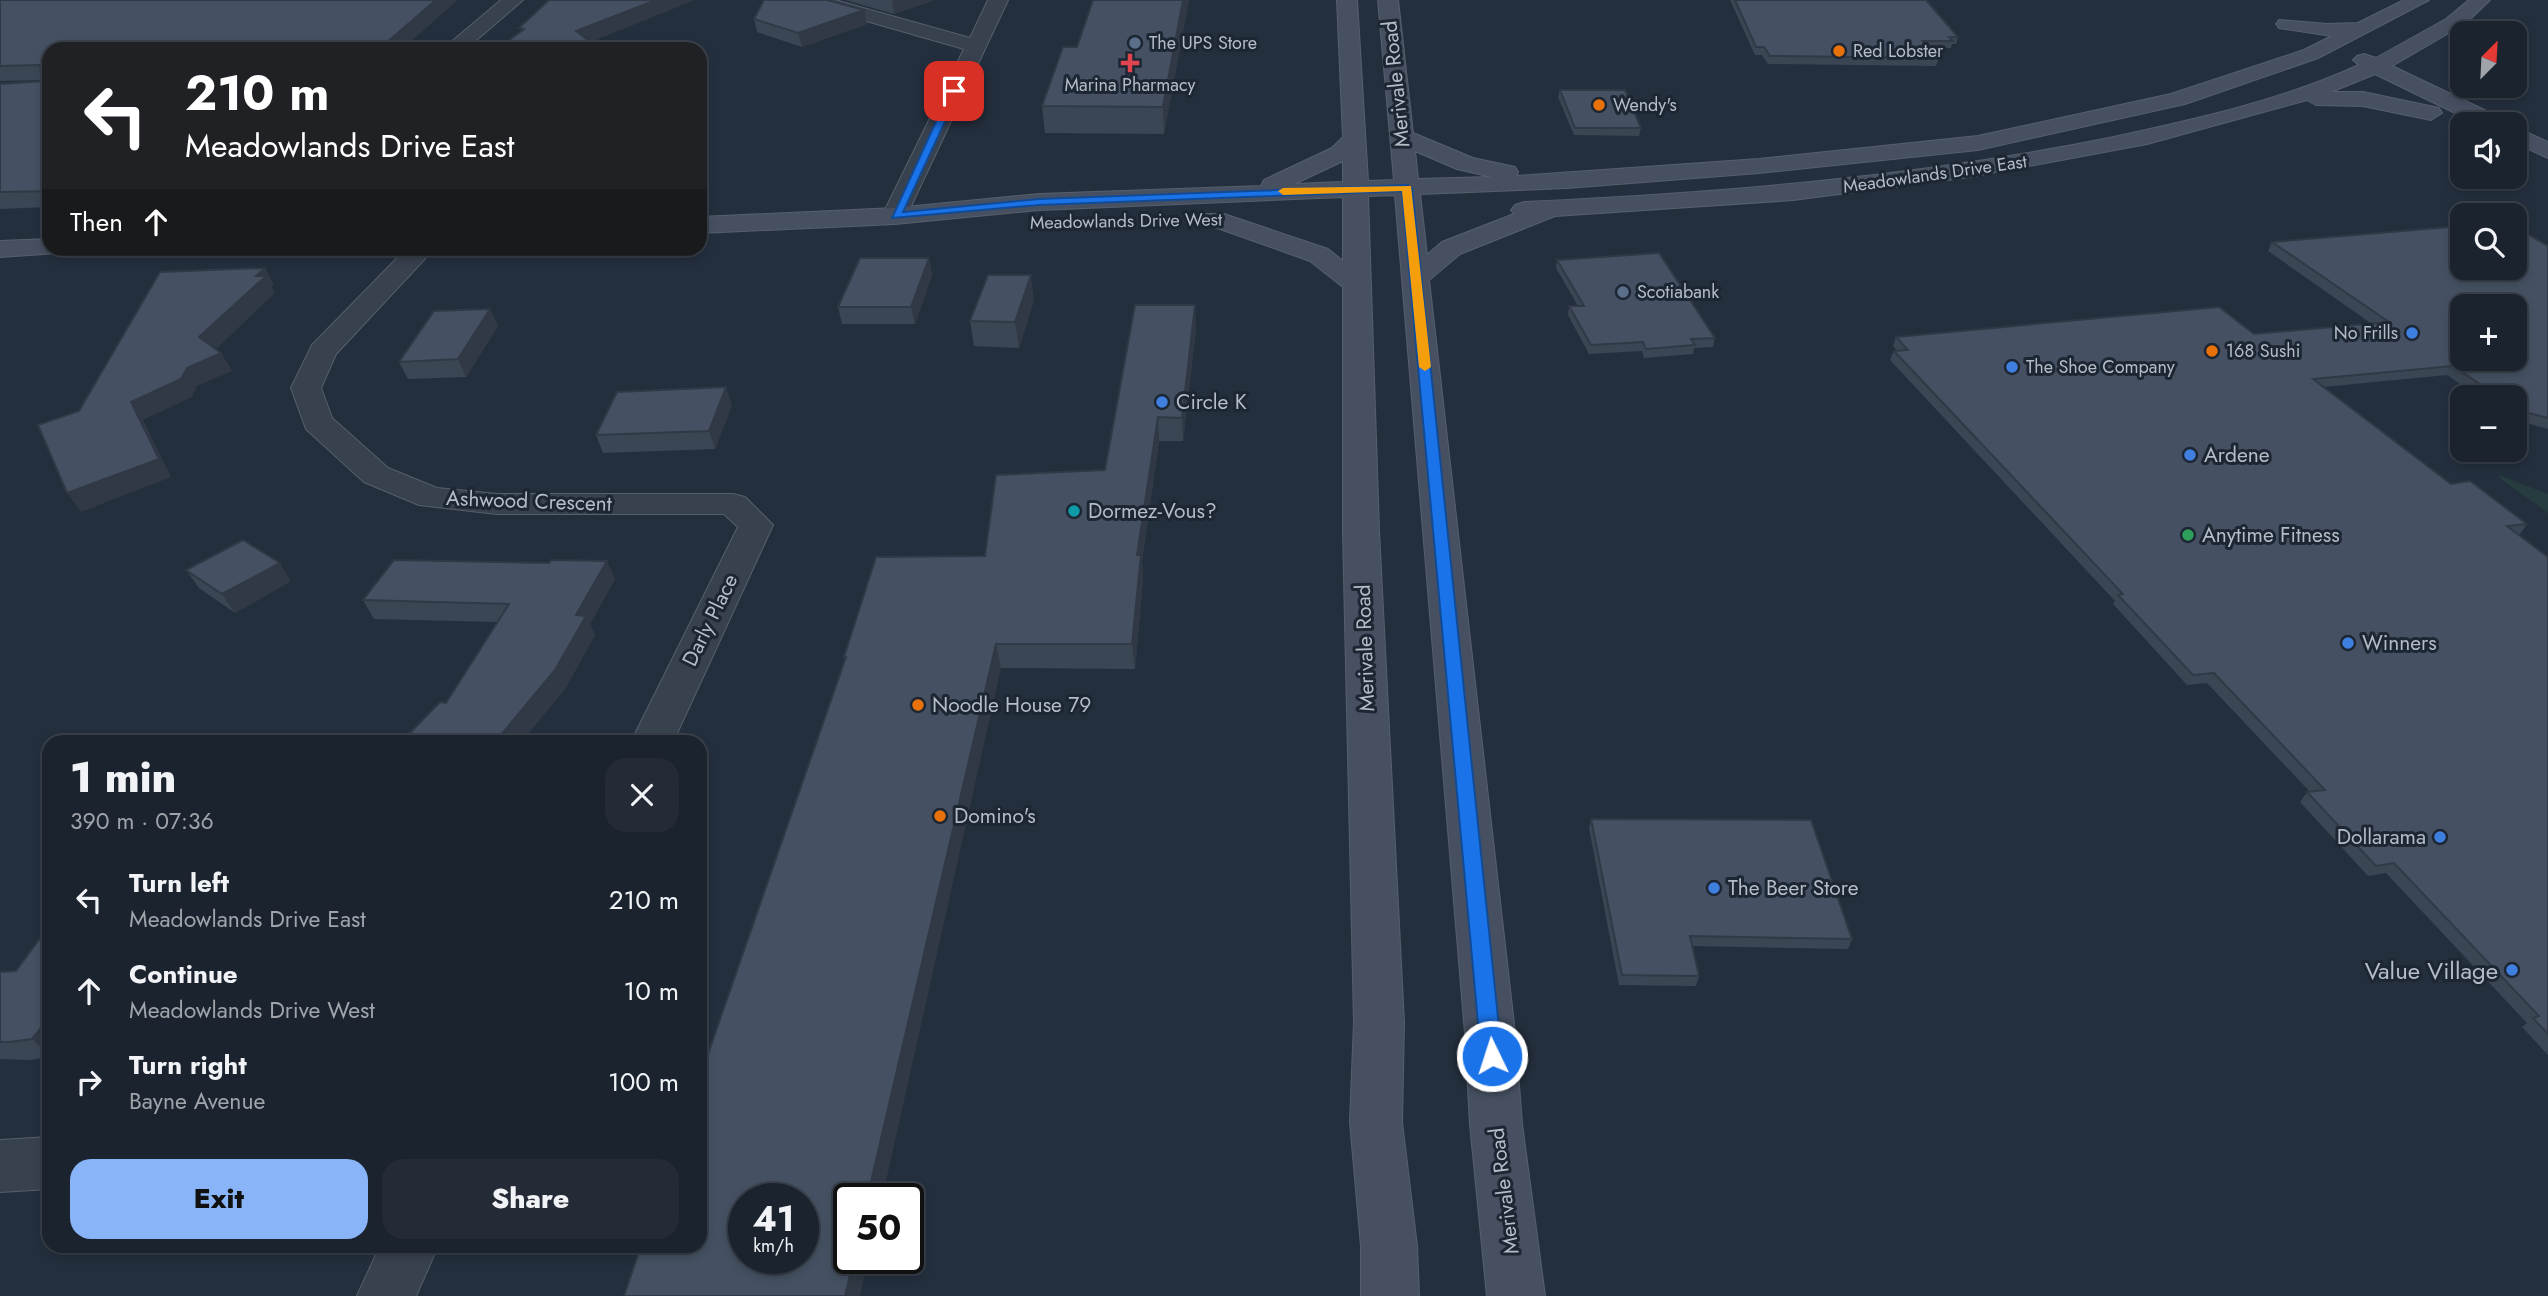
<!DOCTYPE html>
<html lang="en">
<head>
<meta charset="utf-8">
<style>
	body { margin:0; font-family:Jost,sans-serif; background:#242b36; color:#f1f3f6; height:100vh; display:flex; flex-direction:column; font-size:26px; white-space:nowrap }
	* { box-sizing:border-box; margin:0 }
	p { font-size:23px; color:#a0a4aa }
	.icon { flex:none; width:38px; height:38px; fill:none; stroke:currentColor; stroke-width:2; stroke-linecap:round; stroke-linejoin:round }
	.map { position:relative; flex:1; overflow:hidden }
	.sheet { position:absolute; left:42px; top:735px; width:665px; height:518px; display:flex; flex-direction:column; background:#1b232e; border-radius:21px; box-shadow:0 4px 10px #0003,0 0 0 2px #39404a }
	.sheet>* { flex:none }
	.guide { position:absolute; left:42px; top:42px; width:665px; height:214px; border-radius:21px; box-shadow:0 4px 10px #0003,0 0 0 2px #39404a; background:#202124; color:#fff; overflow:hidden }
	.needle { width:46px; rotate:24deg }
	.fabs { position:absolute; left:2450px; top:21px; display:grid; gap:14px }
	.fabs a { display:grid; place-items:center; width:77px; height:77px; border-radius:14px; background:#1b232e; box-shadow:0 4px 10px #0003,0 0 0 2px #39404a; font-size:35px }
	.speed { position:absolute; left:728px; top:1183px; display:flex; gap:14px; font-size:35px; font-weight:700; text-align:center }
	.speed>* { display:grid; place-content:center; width:91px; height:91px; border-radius:50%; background:#1b232e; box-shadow:0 4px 10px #0003,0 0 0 2px #39404a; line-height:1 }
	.speed small { font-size:18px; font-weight:400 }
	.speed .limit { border:4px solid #111; border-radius:10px; background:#fff; color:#111 }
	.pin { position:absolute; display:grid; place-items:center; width:60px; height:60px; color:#fff; margin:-30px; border-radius:14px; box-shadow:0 4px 10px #0006 }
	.me { position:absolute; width:77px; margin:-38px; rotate:356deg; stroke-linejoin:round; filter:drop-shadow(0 0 5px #0008) }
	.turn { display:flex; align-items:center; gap:24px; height:147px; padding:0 28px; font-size:32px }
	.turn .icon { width:91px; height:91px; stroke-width:2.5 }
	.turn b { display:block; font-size:49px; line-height:60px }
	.then { display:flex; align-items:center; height:66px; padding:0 28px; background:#0003; gap:14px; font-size:26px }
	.round { display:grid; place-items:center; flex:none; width:74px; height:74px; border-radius:21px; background:#242b36 }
	.summary { display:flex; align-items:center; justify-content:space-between; height:119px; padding:0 28px }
	h1 { font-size:42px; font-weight:800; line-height:52px }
	.button { display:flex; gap:14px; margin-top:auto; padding:14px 28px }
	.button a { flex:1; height:80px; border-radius:21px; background:#8ab4f8; color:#111; font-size:28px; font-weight:800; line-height:80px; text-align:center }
	.button a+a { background:#242b36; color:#f1f3f6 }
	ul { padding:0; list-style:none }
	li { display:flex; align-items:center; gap:21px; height:91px; padding:0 28px }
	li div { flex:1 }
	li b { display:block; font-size:26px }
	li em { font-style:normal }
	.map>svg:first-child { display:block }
	.green { fill:#263c3f }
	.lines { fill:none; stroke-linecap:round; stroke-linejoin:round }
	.street-casing { stroke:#565f6c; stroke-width:2 }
	.secondary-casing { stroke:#565f6c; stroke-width:2 }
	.street { fill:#38414e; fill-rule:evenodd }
	.secondary { fill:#465061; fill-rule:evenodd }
	.wall { fill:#3b4654 }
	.shaded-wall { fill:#303945 }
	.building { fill:#455162; stroke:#303945; stroke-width:2; fill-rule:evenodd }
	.route { fill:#1a73e8; stroke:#114b97; stroke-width:2 }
	.slow { fill:#f59e0b }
	.service-dot { fill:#5c6f8a; stroke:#1d2633; stroke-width:2.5 }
	.food-dot { fill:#e8710a; stroke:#1d2633; stroke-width:2.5 }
	.health-dot { fill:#e0444e; stroke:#1d2633; stroke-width:2.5 }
	.shop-dot { fill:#3f7fe0; stroke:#1d2633; stroke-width:2.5 }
	.culture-dot { fill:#0f9aa8; stroke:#1d2633; stroke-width:2.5 }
	.leisure-dot { fill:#2e9e5b; stroke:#1d2633; stroke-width:2.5 }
	.labels { text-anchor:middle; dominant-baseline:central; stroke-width:6; stroke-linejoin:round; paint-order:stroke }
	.far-poi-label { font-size:18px; fill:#b4bcc9; stroke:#1d2633; text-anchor:start }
	.far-street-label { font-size:18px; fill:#b4bcc9; stroke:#1d2633 }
	.street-label { font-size:21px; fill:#b4bcc9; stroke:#1d2633 }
	.poi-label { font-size:21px; fill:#b4bcc9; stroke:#1d2633; text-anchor:start }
	.near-poi-label { font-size:24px; fill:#b4bcc9; stroke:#1d2633; text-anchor:end }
</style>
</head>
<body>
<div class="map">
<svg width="2548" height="1296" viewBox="0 0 2548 1296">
	<rect width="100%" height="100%" fill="#242f3e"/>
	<path class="green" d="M2499,475L2548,494V513L2502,480Z"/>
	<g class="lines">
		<g class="street-casing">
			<g id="street">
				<path d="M501,0H523L466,49H443Z"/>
				<path d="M804,0H835L970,38L988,0H1008L904,221H886L882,216L964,49L807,4Z"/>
				<path d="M407,248H435L336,354L321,388L332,418L388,468L437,488L497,494H733L745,497L773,525L673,742H631L738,527L724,514H497L419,505L364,482L306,429L291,388L312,345Z"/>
				<path d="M49,1137V1189L0,1192V1140Z"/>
				<path d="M380,1246H438L416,1296H357Z"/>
			</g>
		</g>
		<g class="secondary-casing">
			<g id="secondary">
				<path d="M1337,0H1357L1368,181L1394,180L1378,0H1398L1413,133L1473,158L1515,167L1518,172L1516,176L1759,159L1978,136L2171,94L2304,50L2332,36L2279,28L2276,24L2279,20L2327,24L2358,23L2404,0H2429L2318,58L2185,104L1978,150L1759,173L1567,188L1420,194L1427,255L1442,242L1514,214L1511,210L1515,205L1524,202C1720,193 1916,177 2109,138C2193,120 2280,101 2359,65L2353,60L2357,56L2364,54L2376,58L2446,19L2469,0H2490L2466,23L2392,66L2503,119L2506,124H2478L2375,74L2331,92H2363L2439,108L2442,113L2431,120L2363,106L2316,105L2307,100L2147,144L1970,177L1793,200L1555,216L1460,254L1429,280L1515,1033L1522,1124L1545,1296H1487L1470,1124L1465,1033L1395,195L1368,196L1379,531L1404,1023L1402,1122L1417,1246L1419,1296H1361V1246L1350,1122L1354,1023L1343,531V287L1310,261L1206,224L1202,219L1206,214H1224L1328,249L1343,261V197L1039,210L895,224L700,233V217L895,208L1039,194L1261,186L1264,180L1332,148L1343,137ZM1415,151L1457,169L1492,177L1418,179ZM1343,161V182L1294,184Z"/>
				<path d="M2515,127L2548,142V158L2515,143Z"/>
				<path d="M49,239V248H61L58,253L0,257V241Z"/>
			</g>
		</g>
		<use href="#street" class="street"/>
		<use href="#secondary" class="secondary"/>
	</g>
	<g class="wall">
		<path d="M0,0H457L402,49H49V207L0,209V84L43,81V80L0,81Z"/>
		<path d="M845,0H934L894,14Z"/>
		<path d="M1189,0L1164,134L1045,133L1042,106L1077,47Z"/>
		<path d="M1730,0H1926L1958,37L1956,44H1952L1951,48H1930L1939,58L1936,66L1768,64L1762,55H1755Z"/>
		<path d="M864,10L867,24L802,47L757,32L754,19Z"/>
		<path d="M1560,90L1641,128L1639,136L1574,135L1558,97Z"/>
		<path d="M2272,242L2548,246V429L2515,420V397H2479L2447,375L2323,387L2451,484L2527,524L2520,534H2517L2548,557V1055L2522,1027L2527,1023L2386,873L2368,876L2300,802L2307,792H2310L2207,683L2187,685L2113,604L2115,601L1890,360L1894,351H1897L1893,346L1896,337L2254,334L2372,324L2268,251Z"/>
		<path d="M929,258L932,275L915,324H842L838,307Z"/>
		<path d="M1557,260L1715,338L1713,347L1694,348L1693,354L1644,358L1642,351L1589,354L1568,315L1569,306H1578L1556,268Z"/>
		<path d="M1034,300L1019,348L974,346L970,321Z"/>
		<path d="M490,309L498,326L466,377L408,379L399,362Z"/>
		<path d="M1196,328L1183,441H1159L1142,561L1143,579L1135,669L1001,668L845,661L844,657L1105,470Z"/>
		<path d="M732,405L715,449L603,453L596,435Z"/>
		<path d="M186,570L291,581L235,613L199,588Z"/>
		<path d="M615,579L590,624L595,635L565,689L521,742H414L409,734L446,703L498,622L374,619L363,600Z"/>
		<path d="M1591,819L1852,939L1848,949L1692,946L1699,976L1696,986L1619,985L1589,828Z"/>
		<path d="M49,926V1057L30,1060L0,1059V972L16,971Z"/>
	</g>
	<g class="shaded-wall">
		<path d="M436,0H457L402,49H389L386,43Z"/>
		<path d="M656,0H695L581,46L576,31Z"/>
		<path d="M894,0H934L894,14L892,1Z"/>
		<path d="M1183,0H1189L1164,134L1163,107Z"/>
		<path d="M864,10L867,24L802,47L798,33Z"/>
		<path d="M929,258L932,275L915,324L911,307Z"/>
		<path d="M265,268L274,285L272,287L275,293L210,355L199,337L256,276Z"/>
		<path d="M1031,275L1034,300L1019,348L1015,322Z"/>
		<path d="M1195,305L1196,328L1183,441L1182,418Z"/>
		<path d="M490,309L498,326L466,377L458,359Z"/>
		<path d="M221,353L232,371L197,386L192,397L143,420L171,477L81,512L67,493L131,402L187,368Z"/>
		<path d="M726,387L732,405L715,449L709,431Z"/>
		<path d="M1158,417L1159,441L1142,561L1143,579L1135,669L1132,644L1137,555Z"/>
		<path d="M607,561L615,579L590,624L595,635L565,689L521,742H495L576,615Z"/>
		<path d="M280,563L291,581L235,613L222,594Z"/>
		<path d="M996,644L1001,668L882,1199H867Z"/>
		<path d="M49,1018V1054L32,1039Z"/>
		<path d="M854,1258H868L860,1296H845Z"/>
	</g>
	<g class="building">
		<path d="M0,0H436L386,43L292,45L297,49H49V191L0,192V84L43,81L40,65L0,66Z"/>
		<path d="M549,0H656L576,31L600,49H498L524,29L519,28Z"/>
		<path d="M764,0H827L864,10L798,33L754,19Z"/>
		<path d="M1093,0H1183L1163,107L1042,106L1063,47H1077Z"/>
		<path d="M1735,0H1926L1958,37H1949L1953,41H1923L1939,58L1770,56L1764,47H1756Z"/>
		<path d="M1560,90H1625L1641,128H1575Z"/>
		<path d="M2462,226V268H2515V230L2524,232L2548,246V418L2517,410L2515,408V397H2499L2453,366L2313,379L2451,484L2470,481L2527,524L2507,526L2548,557V1034L2533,1018L2539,1016L2394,863L2376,866L2307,792L2325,790L2214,673L2193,675L2118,595L2123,594L1894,351L1908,350L1896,337L2219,307L2254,334L2389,322L2272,242ZM2462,306H2515V359H2462Z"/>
		<path d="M1659,253L1715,338L1691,339L1695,345L1646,349L1643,342L1591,345L1569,306H1584L1557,260Z"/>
		<path d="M860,258H929L911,307H838Z"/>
		<path d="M265,268L256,276H266L199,337L221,353L187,368L181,379L131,402L159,459L67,493L38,425L79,411L160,272Z"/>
		<path d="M988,275H1031L1015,322L970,321Z"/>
		<path d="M1135,305H1195L1182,418L1158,417L1137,555H1141L1132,644H996L867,1199H849V1258H854L845,1296H624L641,1246H700V1077L846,657H844L876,557L985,556L996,475L1105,470ZM744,1199H803V1258H744Z"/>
		<path d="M490,309L458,359L399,362L434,311Z"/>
		<path d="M726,387L709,431L596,435L617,392Z"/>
		<path d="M243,540L280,563L222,594L186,570Z"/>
		<path d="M394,560L549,563L551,560L607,561L576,615L586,616L555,670L495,742H415L420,737L409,734L440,702L446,703L509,604L363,600Z"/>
		<path d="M1591,819L1811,820L1852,939L1690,936L1699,976L1622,975Z"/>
		<path d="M49,926V1018L32,1039L9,1042H0V972L16,971Z"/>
	</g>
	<path class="route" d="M954,89L959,91L903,212L1039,199L1407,185L1412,188L1502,1056L1499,1062L1492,1065L1484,1062L1481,1056L1402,191L1039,205L892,218L950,91Z"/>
	<path class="slow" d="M1411,186L1431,367L1425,371L1419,367L1402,191L1283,195L1278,191L1283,188Z"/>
	<g class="service-dot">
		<circle cx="1135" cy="43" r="7"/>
		<circle cx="1623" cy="292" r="7"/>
	</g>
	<g class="food-dot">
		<circle cx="1839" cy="51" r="7"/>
		<circle cx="1599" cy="105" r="7"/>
		<circle cx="2212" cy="351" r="7"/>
		<circle cx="918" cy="705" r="7"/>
		<circle cx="940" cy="816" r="7"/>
	</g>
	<path class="health-dot" d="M1126.5 52.5h7v7h7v7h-7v7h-7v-7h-7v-7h7z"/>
	<g class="shop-dot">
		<circle cx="2412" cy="333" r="7"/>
		<circle cx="2012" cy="367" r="7"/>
		<circle cx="1162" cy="402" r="7"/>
		<circle cx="2190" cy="455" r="7"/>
		<circle cx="2348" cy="643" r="7"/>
		<circle cx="2440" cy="837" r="7"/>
		<circle cx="1714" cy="888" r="7"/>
		<circle cx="2512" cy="970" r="7"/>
	</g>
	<circle class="culture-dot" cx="1074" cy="511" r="7"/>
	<circle class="leisure-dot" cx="2188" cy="535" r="7"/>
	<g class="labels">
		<g class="far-poi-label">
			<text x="1149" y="43">The UPS Store</text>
			<text x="1853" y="51">Red Lobster</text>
			<text x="1130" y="85" text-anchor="middle">Marina Pharmacy</text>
			<text x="1613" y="105">Wendy's</text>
			<text x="1637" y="292">Scotiabank</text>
			<text x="2398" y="333" text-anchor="end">No Frills</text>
			<text x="2226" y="351">168 Sushi</text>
			<text x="2026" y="367">The Shoe Company</text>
		</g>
		<g class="far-street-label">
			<text transform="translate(1935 174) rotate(-8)">Meadowlands Drive East</text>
			<text transform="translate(1126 221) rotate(-1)">Meadowlands Drive West</text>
		</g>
		<g class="street-label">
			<text transform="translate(1396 84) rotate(-96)">Merivale Road</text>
			<text transform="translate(529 501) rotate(2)">Ashwood Crescent</text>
			<text transform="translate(710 620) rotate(-64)">Darly Place</text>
			<text transform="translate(1365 648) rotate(-92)">Merivale Road</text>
			<text transform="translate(1504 1191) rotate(-97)">Merivale Road</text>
		</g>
		<g class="poi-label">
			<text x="1176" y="402">Circle K</text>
			<text x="2204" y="455">Ardene</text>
			<text x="1088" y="511">Dormez-Vous?</text>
			<text x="2202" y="535">Anytime Fitness</text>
			<text x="2362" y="643">Winners</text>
			<text x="932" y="705">Noodle House 79</text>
			<text x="954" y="816">Domino's</text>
			<text x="2426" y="837" text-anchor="end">Dollarama</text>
			<text x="1728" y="888">The Beer Store</text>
		</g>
		<g class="near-poi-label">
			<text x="2498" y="970">Value Village</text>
		</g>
	</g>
</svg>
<div class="fabs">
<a><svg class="needle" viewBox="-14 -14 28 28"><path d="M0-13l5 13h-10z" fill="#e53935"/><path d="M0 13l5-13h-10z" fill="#a0a4aa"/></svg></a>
<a><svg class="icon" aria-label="sound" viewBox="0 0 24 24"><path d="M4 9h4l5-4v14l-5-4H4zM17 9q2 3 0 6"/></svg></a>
<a><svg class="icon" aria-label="search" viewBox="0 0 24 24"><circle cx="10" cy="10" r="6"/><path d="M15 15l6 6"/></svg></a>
<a>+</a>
<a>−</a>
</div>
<div class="speed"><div>41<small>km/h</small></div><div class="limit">50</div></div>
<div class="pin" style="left:954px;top:91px;background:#d93025"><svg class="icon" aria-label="arrive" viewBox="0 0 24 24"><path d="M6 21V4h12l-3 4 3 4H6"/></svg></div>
<svg class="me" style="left:1492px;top:1056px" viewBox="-20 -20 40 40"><circle r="17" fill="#1a73e8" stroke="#fff" stroke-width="3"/><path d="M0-11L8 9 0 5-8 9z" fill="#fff"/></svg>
<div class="guide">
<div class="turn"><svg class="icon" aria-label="left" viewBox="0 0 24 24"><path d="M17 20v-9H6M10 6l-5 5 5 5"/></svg><div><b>210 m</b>Meadowlands Drive East</div></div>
<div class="then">Then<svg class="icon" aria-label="ahead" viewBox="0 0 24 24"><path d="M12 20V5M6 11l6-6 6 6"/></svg></div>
</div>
<section class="sheet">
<div class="summary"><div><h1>1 min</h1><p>390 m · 07:36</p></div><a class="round"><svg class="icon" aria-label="close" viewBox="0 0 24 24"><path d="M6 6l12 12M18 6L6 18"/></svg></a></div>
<ul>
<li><svg class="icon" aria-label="left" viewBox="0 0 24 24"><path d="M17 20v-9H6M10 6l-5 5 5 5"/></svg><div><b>Turn left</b><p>Meadowlands Drive East</p></div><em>210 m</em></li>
<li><svg class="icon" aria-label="ahead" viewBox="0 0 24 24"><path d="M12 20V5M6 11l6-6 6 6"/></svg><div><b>Continue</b><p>Meadowlands Drive West</p></div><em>10 m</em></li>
<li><svg class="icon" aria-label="right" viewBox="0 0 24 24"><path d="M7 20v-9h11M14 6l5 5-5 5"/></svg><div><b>Turn right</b><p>Bayne Avenue</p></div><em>100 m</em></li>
</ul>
<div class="button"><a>Exit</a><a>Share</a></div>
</section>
</div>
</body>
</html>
